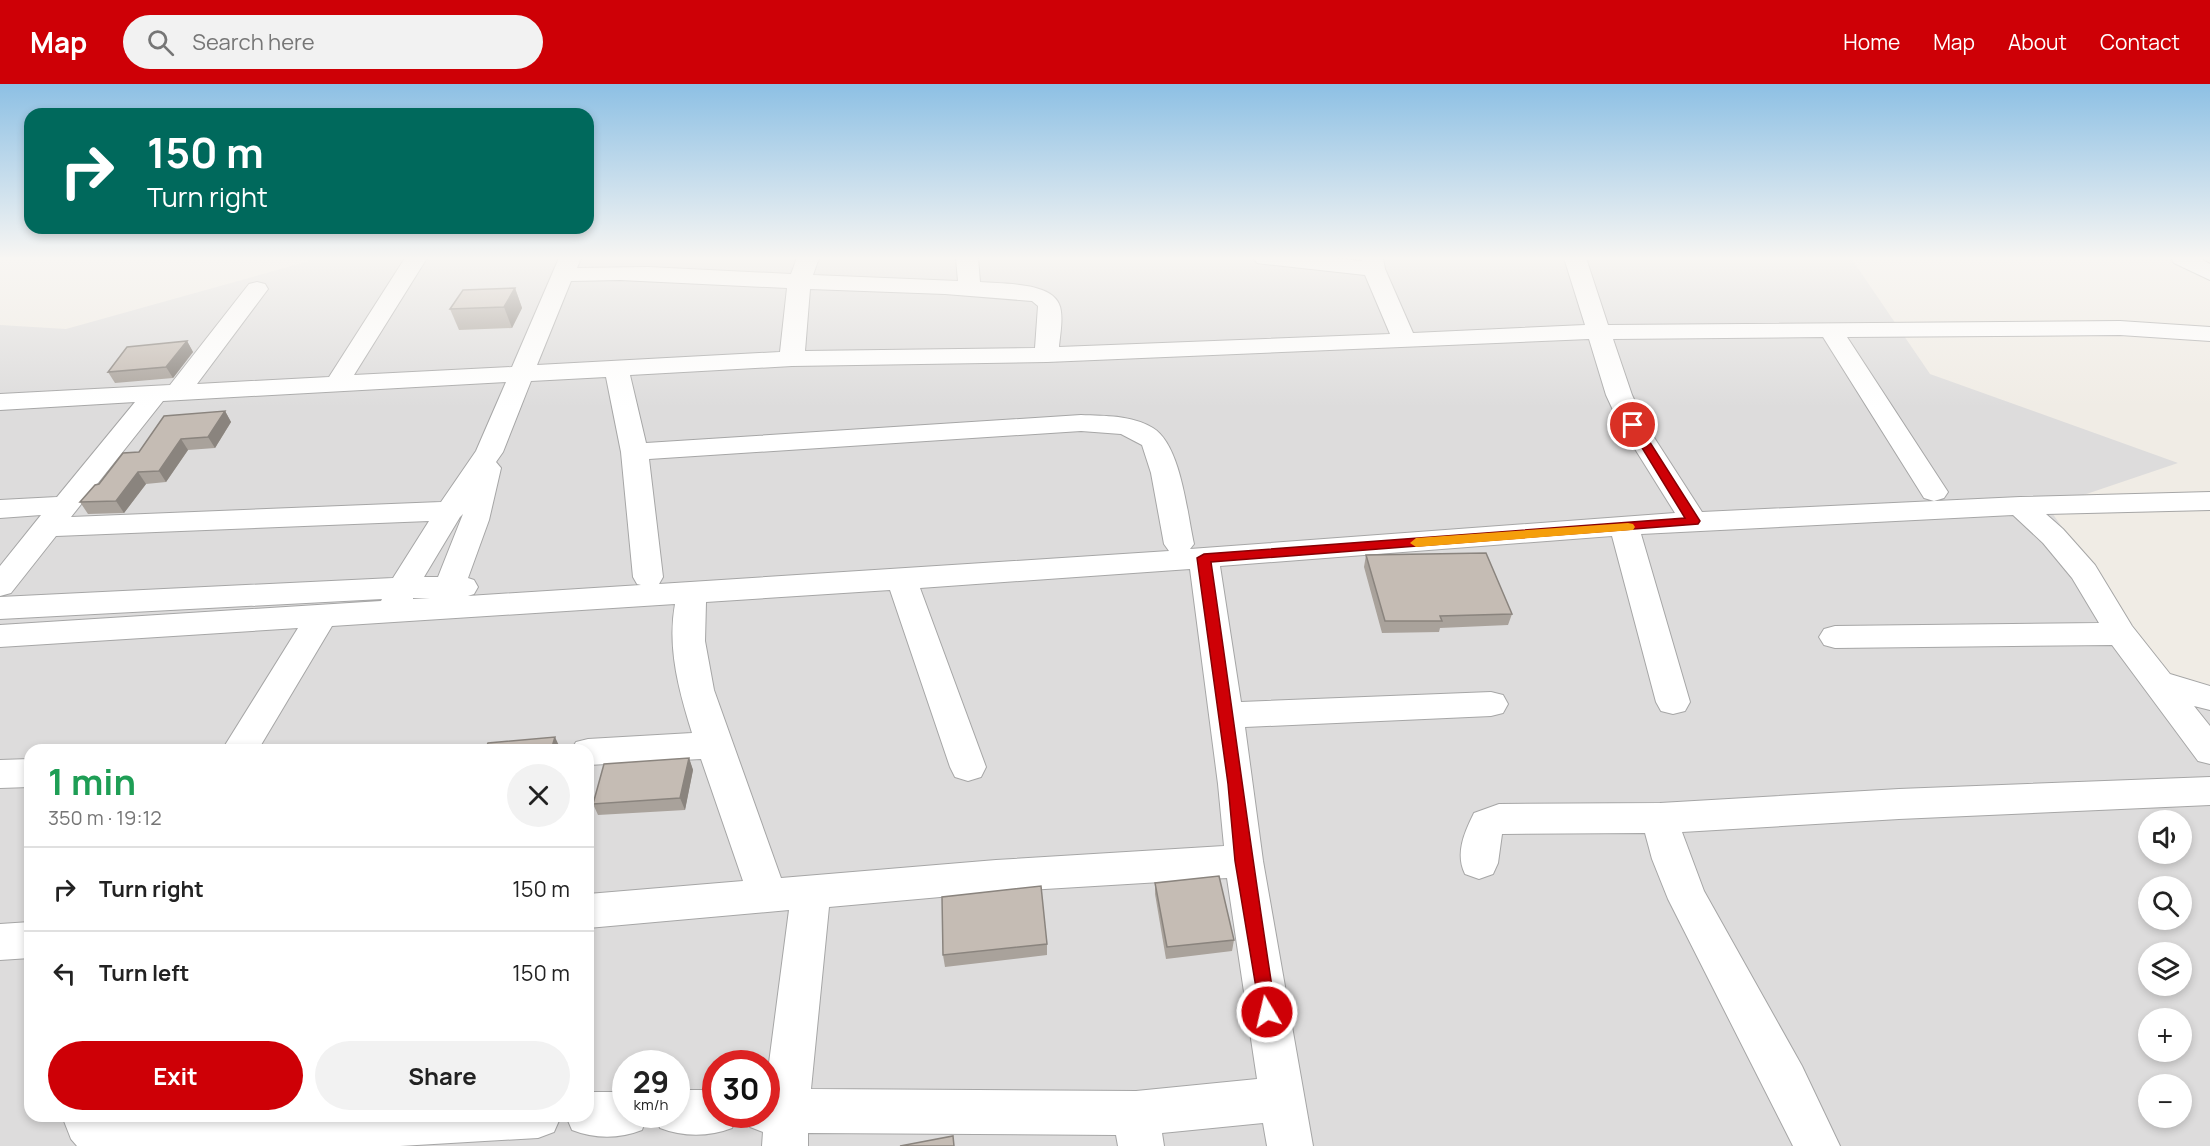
<!DOCTYPE html>
<html lang="en">
<head>
<meta charset="utf-8">
<style>
	body { margin:0; font-family:Manrope,sans-serif; background:#f2f2f2; color:#222; height:100vh; display:flex; flex-direction:column; font-size:22px; white-space:nowrap }
	* { box-sizing:border-box; margin:0 }
	p { font-size:20px; color:#767676 }
	.icon { flex:none; width:33px; height:33px; fill:none; stroke:currentColor; stroke-width:2; stroke-linecap:round; stroke-linejoin:round }
	.map { position:relative; flex:1; overflow:hidden }
	.details { position:absolute; left:24px; top:660px; width:570px; height:378px; display:flex; flex-direction:column; background:#fff; border-radius:18px; box-shadow:0 3px 9px #0003 }
	.details>* { flex:none }
	.banner { position:absolute; left:24px; top:24px; width:570px; height:126px; border-radius:18px; box-shadow:0 3px 9px #0003; background:#00695c; color:#fff; overflow:hidden }
	.controls { position:absolute; left:2138px; top:726px; display:grid; gap:12px }
	.controls a { display:grid; place-items:center; width:54px; height:54px; border-radius:50%; background:#fff; box-shadow:0 3px 9px #0003; font-size:30px }
	.speed { position:absolute; left:612px; top:966px; display:flex; gap:12px; font-size:30px; font-weight:700; text-align:center }
	.speed>* { display:grid; place-content:center; width:78px; height:78px; border-radius:50%; background:#fff; box-shadow:0 3px 9px #0003; line-height:1 }
	.speed small { font-size:15px; font-weight:400 }
	.speed .limit { border:9px solid #d22; background:#fff; color:#111 }
	.pin { position:absolute; display:grid; place-items:center; width:51px; height:51px; color:#fff; margin:-26px; border:3px solid #fff; border-radius:50%; box-shadow:0 2px 6px #0007 }
	.me { position:absolute; width:66px; margin:-33px; rotate:351deg; stroke-linejoin:round; filter:drop-shadow(0 0 4px #0008) }
	.turn { display:flex; align-items:center; gap:21px; height:126px; padding:0 24px; font-size:27px }
	.turn .icon { width:78px; height:78px; stroke-width:2.5 }
	.turn b { display:block; font-size:42px; line-height:51px }
	.round { display:grid; place-items:center; flex:none; width:63px; height:63px; border-radius:32px; background:#f2f2f2 }
	.headline { display:flex; align-items:center; justify-content:space-between; height:102px; padding:0 24px }
	h1 { font-size:36px; font-weight:700; line-height:45px; color:#1e9e55 }
	.cta { display:flex; gap:12px; margin-top:auto; padding:12px 24px }
	.cta a { flex:1; height:69px; border-radius:36px; background:#ce0006; color:#fff; font-size:24px; font-weight:700; line-height:69px; text-align:center }
	.cta a+a { background:#f2f2f2; color:#222 }
	ul { padding:0; list-style:none }
	li { display:flex; align-items:center; gap:18px; height:84px; padding:0 24px; border-top:2px solid #e0e0e0 }
	li div { flex:1 }
	li b { display:block; font-size:22px }
	li em { font-style:normal }
	header { display:flex; align-items:center; gap:36px; box-sizing:border-box; height:84px; padding:0 30px; background:#ce0006; color:#fff }
	header strong { font-size:28px }
	nav { display:flex; gap:33px; margin-inline-start:auto; font-size:21px }
	.search { width:420px; height:54px; background:#f2f2f2; display:flex; align-items:center; gap:15px; box-sizing:border-box; padding:0 21px; border-radius:33px; color:#767676; font-size:22px }
	.map>svg:first-child { display:block }
	.residential { fill:#dddcdc; fill-rule:evenodd }
	.lines { fill:none; stroke-linecap:round; stroke-linejoin:round }
	.minor-casing { stroke:#a6a6a6; stroke-width:2 }
	.minor { fill:#fff; fill-rule:evenodd }
	.wall { fill:#a9a29b }
	.shaded-wall { fill:#8a847e }
	.building { fill:#c5bcb4; stroke:#8a847e; stroke-width:1.5 }
	.route { fill:#ce0006; stroke:#860004; stroke-width:1.5 }
	.slow { fill:#f59e0b }
</style>
</head>
<body>
<header>
<strong>Map</strong>
<div class="search"><svg class="icon" aria-label="search" viewBox="0 0 24 24"><circle cx="10" cy="10" r="6"/><path d="M15 15l6 6"/></svg>Search here</div>
<nav><a>Home</a><a>Map</a><a>About</a><a>Contact</a></nav>
</header>
<div class="map">
<svg width="2210" height="1062" viewBox="0 0 2210 1062">
	<rect width="100%" height="100%" fill="#f0ece5"/>
	<path class="residential" d="M320,174H1851L1930,290L2178,379L2048,423L2173,602L2210,611V1062H0V241L66,245ZM30,666H588V1032H30ZM2148,736H2181V770H2148ZM2148,802H2181V836H2148ZM2148,868H2181V902H2148ZM2148,934H2181V968H2148ZM626,980H676V1030H626ZM716,980H766V1030H716ZM2148,1000H2181V1034H2148Z"/>
	<g class="lines">
		<g class="minor-casing">
			<g id="minor">
				<path d="M405,174H427L354,291L512,283L559,174H581L577,184L648,183L791,190L797,174H819L813,191L958,197L956,174H978L980,198C1002,200 1050,198 1059,220C1064,231 1060,251 1059,263L1390,250L1365,191L1265,180L1257,179L1254,174H1332L1362,177L1361,174H1383L1385,185L1413,249L1585,241L1564,174H1586L1608,241L2120,237L2210,243V257L2120,251L1847,253L1948,408L1944,414L1934,417L1924,414L1823,253L1613,255L1632,311L1646,341L1702,428L2020,413L2210,408V426L2046,430L2063,445L2095,481L2132,542L2170,590L2210,602V626L2194,622L2210,642V680L2198,677L2112,561L1835,564L1824,561L1819,553L1824,545L1835,542L2099,539L2072,494L2043,459L2013,431L1641,450L1690,618L1685,627L1673,630L1661,627L1656,618L1612,452L1220,482L1241,618L1491,608L1503,611L1508,620L1503,629L1491,632L1245,643L1263,777L1313,1062H1267L1263,1039L1162,1049L1164,1062H1118L1116,1051L808,1049V1062H762L763,1048L750,1043L745,1030H766V1002L789,826L588,844V810L743,797L701,675L588,681V666H571L576,658L588,655L692,649C679,607 667,564 675,520L332,542L258,666H222L298,544L0,563V541L381,517L382,515L0,535V513L393,494L429,437L56,452L11,509L0,512V482L41,431L0,434V416L57,413L135,318L0,326V310L170,301L249,200L257,198L265,200L268,205L197,300L329,293ZM620,196L787,204L780,268L537,281L571,197ZM810,205L945,210L1032,217L1038,222L1035,264L805,267ZM1589,255L1606,311L1620,341L1675,429L1190,465L1194,460C1187,429 1181,361 1153,344C1132,331 1105,332 1081,331L646,359L630,291L792,282L1047,278ZM606,293L621,368L633,493L637,500L641,501L468,512L474,510L478,503L474,496L468,494L489,436L501,384L496,378L503,368L531,297ZM506,298L476,367L441,418L71,433L163,317ZM1081,347L1121,350L1142,361L1151,389L1164,460L1169,467L659,500L663,493L649,375ZM463,430L438,493H424L460,433ZM1190,485L1218,700L1224,762L996,776L781,794L714,606L705,557L706,518L890,506L950,683L955,693L968,697L981,693L986,683L920,504ZM413,514H430L413,515ZM1227,794L1257,995L1136,1007L811,1005L829,823L996,808Z"/>
				<path d="M2171,174H2199L2210,180V196L2174,179Z"/>
				<path d="M30,675V703L0,704V676Z"/>
				<path d="M2210,693V721L1899,735L1682,748L1704,807L1802,982L1840,1062H1793L1668,815L1652,775L1645,749L1502,750L1498,779L1493,790L1479,795L1465,790C1455,770 1464,749 1474,729L1499,720L1660,719L1899,705Z"/>
				<path d="M30,838V874L0,876V840Z"/>
				<path d="M676,1006H716V1030H738L732,1044C709,1053 683,1053 660,1044L654,1030H676Z"/>
				<path d="M588,1008H626V1030H648L642,1046C619,1055 595,1055 572,1046L566,1032H588Z"/>
				<path d="M62,1032H112L139,1037L199,1032H561L554,1048L538,1054L400,1062H77L71,1055Z"/>
			</g>
		</g>
		<use href="#minor" class="minor"/>
	</g>
	<g class="wall">
		<path d="M515,204L522,224L512,244L459,246L450,225Z"/>
		<path d="M187,257L193,268L173,294L115,299L108,288Z"/>
		<path d="M225,327L231,338L215,364L188,366L166,398L146,400L124,429L88,430L80,418L99,400L139,368Z"/>
		<path d="M1366,471L1512,530L1508,541L1440,544L1439,548L1382,549L1364,483Z"/>
		<path d="M689,674L693,686L685,726L598,731L593,720Z"/>
		<path d="M1155,799L1234,856L1232,867L1166,875L1155,810Z"/>
		<path d="M1047,860V871L945,883L943,871Z"/>
	</g>
	<g class="shaded-wall">
		<path d="M515,204L522,224L512,244L504,223Z"/>
		<path d="M187,257L193,268L173,294L166,283Z"/>
		<path d="M225,327L231,338L215,364L208,353Z"/>
		<path d="M181,355L188,366L166,398L159,387Z"/>
		<path d="M138,388L146,400L124,429L116,417Z"/>
		<path d="M555,653L561,666H551Z"/>
		<path d="M689,674L693,686L685,726L680,714Z"/>
	</g>
	<g class="building">
		<path d="M515,204L504,223L450,225L463,206Z"/>
		<path d="M187,257L166,283L108,288L127,263Z"/>
		<path d="M225,327L208,353L181,355L159,387L138,388L116,417L80,418L95,401L99,400L123,369L139,368L164,332Z"/>
		<path d="M1486,469L1512,530L1440,532L1442,537H1385L1366,471Z"/>
		<path d="M555,653L551,666H485L488,659Z"/>
		<path d="M689,674L680,714L593,720L604,680Z"/>
		<path d="M1219,792L1234,856L1167,863L1155,799Z"/>
		<path d="M1041,802L1047,860L943,871L942,813Z"/>
		<path d="M953,1052L954,1062H900Z"/>
	</g>
	<linearGradient id="sky" x2="0" y2="1"><stop stop-color="#8dc0e4"/><stop offset="0.54" stop-color="#f8f6f3"/><stop offset="1" stop-color="#f8f6f3" stop-opacity="0"/></linearGradient>
	<rect width="2210" height="323" fill="url(#sky)"/>
	<path class="route" d="M1633,337L1639,341L1700,437L1698,440L1211,478C1233,628 1252,778 1276,928L1274,934L1267,937L1261,934L1235,777L1228,700L1197,474L1204,470L1685,434L1628,341Z"/>
	<path class="slow" d="M1628,439L1633,440L1635,443L1633,446L1416,463L1410,459L1416,454Z"/>
</svg>
<div class="controls">
<a><svg class="icon" aria-label="sound" viewBox="0 0 24 24"><path d="M4 9h4l5-4v14l-5-4H4zM17 9q2 3 0 6"/></svg></a>
<a><svg class="icon" aria-label="search" viewBox="0 0 24 24"><circle cx="10" cy="10" r="6"/><path d="M15 15l6 6"/></svg></a>
<a><svg class="icon" aria-label="layers" viewBox="0 0 24 24"><path d="M12 4l9 5-9 5-9-5zM3 14l9 5 9-5"/></svg></a>
<a>+</a>
<a>−</a>
</div>
<div class="speed"><div>29<small>km/h</small></div><div class="limit">30</div></div>
<div class="pin" style="left:1633px;top:341px;background:#d93025"><svg class="icon" aria-label="arrive" viewBox="0 0 24 24"><path d="M6 21V4h12l-3 4 3 4H6"/></svg></div>
<svg class="me" style="left:1267px;top:928px" viewBox="-20 -20 40 40"><circle r="17" fill="#ce0006" stroke="#fff" stroke-width="3"/><path d="M0-11L8 9 0 5-8 9z" fill="#fff"/></svg>
<div class="banner">
<div class="turn"><svg class="icon" aria-label="right" viewBox="0 0 24 24"><path d="M7 20v-9h11M14 6l5 5-5 5"/></svg><div><b>150 m</b>Turn right</div></div>
</div>
<section class="details">
<div class="headline"><div><h1>1 min</h1><p>350 m · 19:12</p></div><a class="round"><svg class="icon" aria-label="close" viewBox="0 0 24 24"><path d="M6 6l12 12M18 6L6 18"/></svg></a></div>
<ul>
<li><svg class="icon" aria-label="right" viewBox="0 0 24 24"><path d="M7 20v-9h11M14 6l5 5-5 5"/></svg><div><b>Turn right</b></div><em>150 m</em></li>
<li><svg class="icon" aria-label="left" viewBox="0 0 24 24"><path d="M17 20v-9H6M10 6l-5 5 5 5"/></svg><div><b>Turn left</b></div><em>150 m</em></li>
</ul>
<div class="cta"><a>Exit</a><a>Share</a></div>
</section>
</div>
</body>
</html>
